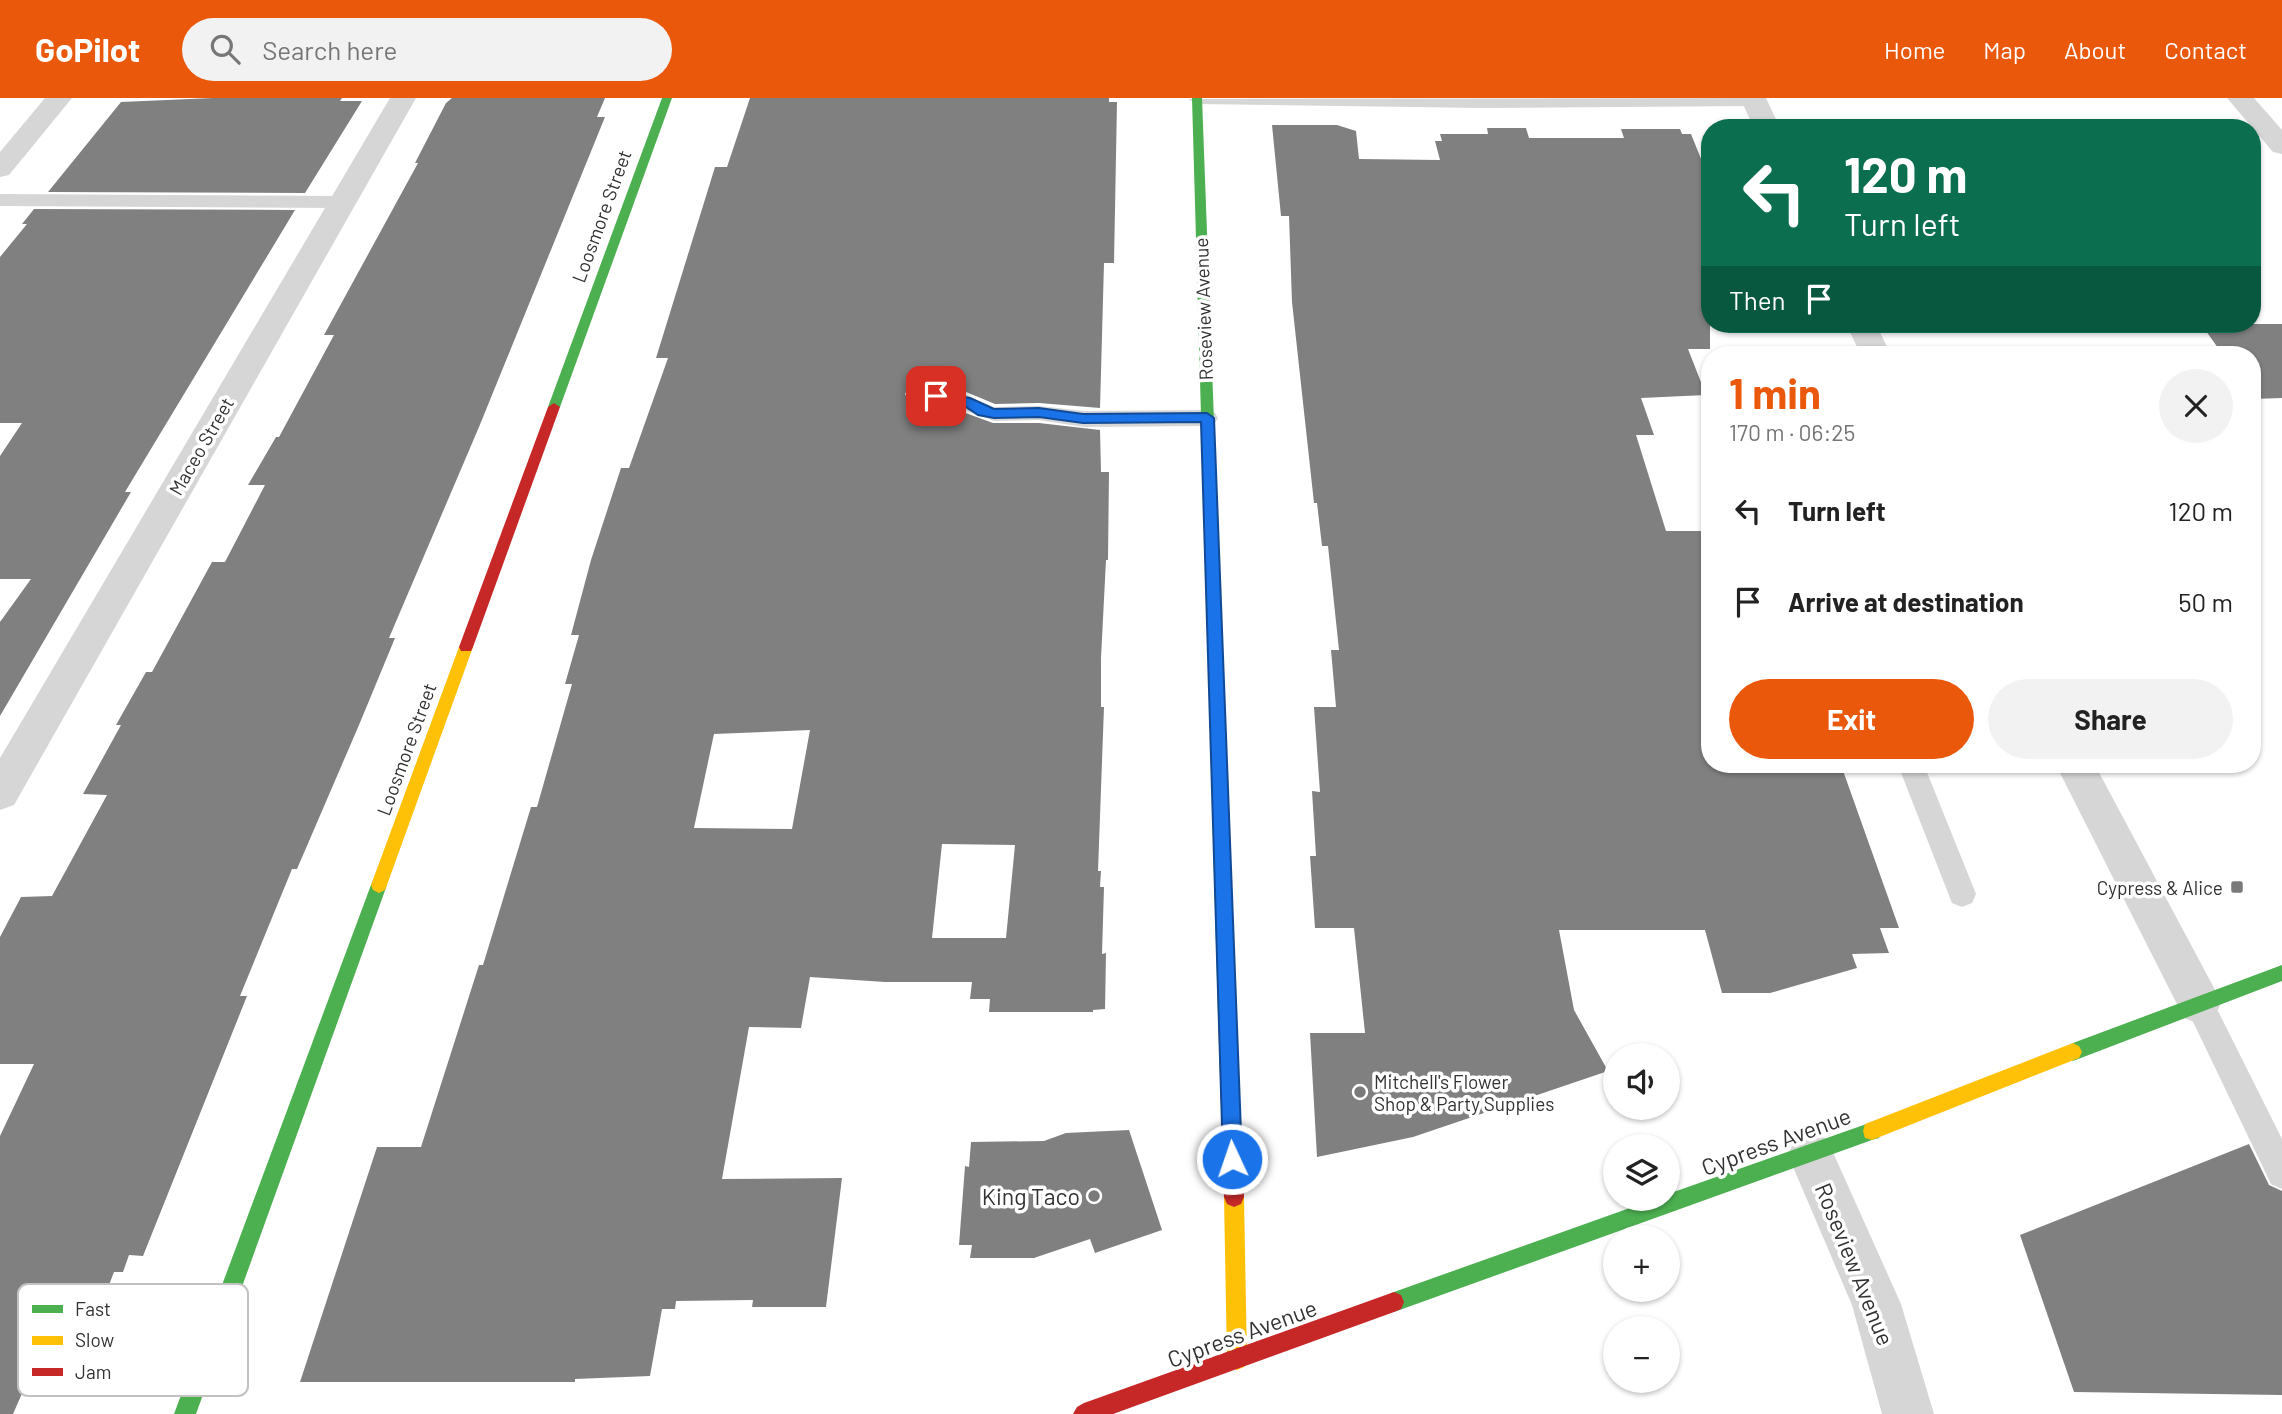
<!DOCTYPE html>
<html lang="en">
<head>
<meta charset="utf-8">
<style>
	body { margin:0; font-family:Barlow,sans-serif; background:#f2f2f2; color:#222; height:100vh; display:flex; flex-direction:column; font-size:26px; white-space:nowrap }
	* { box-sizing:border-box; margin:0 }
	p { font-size:23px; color:#767676 }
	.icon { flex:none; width:38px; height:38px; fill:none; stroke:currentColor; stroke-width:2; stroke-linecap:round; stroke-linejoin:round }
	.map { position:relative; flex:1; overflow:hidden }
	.panel { position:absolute; left:1701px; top:248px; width:560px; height:427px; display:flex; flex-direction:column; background:#fff; border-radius:28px; box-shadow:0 2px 5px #0004 }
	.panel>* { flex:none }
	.top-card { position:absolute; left:1701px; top:21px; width:560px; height:214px; border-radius:28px; box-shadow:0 2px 5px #0004; background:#0b6e4f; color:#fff; overflow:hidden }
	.fabs { position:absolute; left:1603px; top:945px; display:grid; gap:14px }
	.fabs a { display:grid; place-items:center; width:77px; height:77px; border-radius:50%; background:#fff; box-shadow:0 2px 5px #0004; font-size:35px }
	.pin { position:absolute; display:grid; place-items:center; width:60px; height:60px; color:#fff; margin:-30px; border-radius:14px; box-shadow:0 4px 10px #0006 }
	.me { position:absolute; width:77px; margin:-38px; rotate:357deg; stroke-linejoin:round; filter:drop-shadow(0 0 5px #0008) }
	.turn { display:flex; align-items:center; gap:24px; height:147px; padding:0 28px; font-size:32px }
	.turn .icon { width:91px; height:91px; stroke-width:2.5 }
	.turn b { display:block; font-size:49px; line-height:60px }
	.then { display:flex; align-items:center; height:66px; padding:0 28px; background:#0003; gap:14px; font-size:26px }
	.round { display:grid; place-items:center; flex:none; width:74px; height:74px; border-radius:37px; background:#f2f2f2 }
	.summary { display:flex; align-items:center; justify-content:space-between; height:119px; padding:0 28px }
	h1 { font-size:42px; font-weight:700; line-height:52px; color:#ea580c }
	.primary-button { display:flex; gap:14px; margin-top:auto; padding:14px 28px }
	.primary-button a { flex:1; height:80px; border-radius:42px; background:#ea580c; color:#fff; font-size:28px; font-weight:700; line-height:80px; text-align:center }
	.primary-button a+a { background:#f2f2f2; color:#222 }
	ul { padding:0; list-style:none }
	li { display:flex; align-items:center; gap:21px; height:91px; padding:0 28px }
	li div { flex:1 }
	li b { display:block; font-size:26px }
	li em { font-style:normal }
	header { display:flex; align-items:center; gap:42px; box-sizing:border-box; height:98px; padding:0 35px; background:#ea580c; color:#fff }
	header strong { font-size:33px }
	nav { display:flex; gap:38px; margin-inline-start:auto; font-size:24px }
	.search { width:490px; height:63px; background:#f2f2f2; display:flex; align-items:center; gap:18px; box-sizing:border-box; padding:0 24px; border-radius:38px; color:#767676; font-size:26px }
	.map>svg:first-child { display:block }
	.building { fill:#808080; fill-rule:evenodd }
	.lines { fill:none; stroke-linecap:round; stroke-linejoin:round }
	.lane { fill:#d6d6d6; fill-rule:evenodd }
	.street { fill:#d6d6d6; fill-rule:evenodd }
	.fast { fill:#4caf50; fill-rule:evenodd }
	.slow { fill:#ffc107; fill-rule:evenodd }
	.jam { fill:#c62828; fill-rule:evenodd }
	.route { fill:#1a73e8; stroke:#114b97; stroke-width:2 }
	.poi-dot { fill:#7a7a7a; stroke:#fff; stroke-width:2.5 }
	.labels { text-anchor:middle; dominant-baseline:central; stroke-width:7; stroke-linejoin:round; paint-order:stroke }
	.street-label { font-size:19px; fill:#323232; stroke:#fff }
	.poi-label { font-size:19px; fill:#323232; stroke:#fff; text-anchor:end }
	.near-street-label { font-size:23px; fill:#323232; stroke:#fff }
	.near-poi-label { font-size:23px; fill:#323232; stroke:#fff; text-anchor:end }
	.key { fill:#fff; stroke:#c2c2c2; stroke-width:2 }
	.key-label { font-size:19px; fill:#323232 }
</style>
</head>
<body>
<header>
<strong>GoPilot</strong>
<div class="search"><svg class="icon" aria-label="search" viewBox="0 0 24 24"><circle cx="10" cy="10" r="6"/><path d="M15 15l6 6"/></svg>Search here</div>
<nav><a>Home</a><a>Map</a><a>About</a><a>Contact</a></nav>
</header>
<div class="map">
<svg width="2282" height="1316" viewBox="0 0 2282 1316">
	<rect width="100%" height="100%" fill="#fff"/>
	<g class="building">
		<path d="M213,0H342L340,3H362L305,95L48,94L121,4Z"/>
		<path d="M452,0H605L597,19H605L479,329L389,540H395L359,627L297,771H292L240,898H247L143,1158L129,1157L123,1174H114L104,1200H64L13,1316H0V1038L34,966H0V839L21,799L52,798L107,697L83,696L121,627H116L146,574H152L212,464H225L265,387H248L276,339H279L334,237H324L418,65H415L446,5Z"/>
		<path d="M750,0H1109V4H1117L1114,165H1104L1100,310L1039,305L995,306L954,289L917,287L909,289L905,296L910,305L949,309L993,325H1039L1100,332L1101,374H1109L1108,462H1106L1101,560V609H1104L1098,773H1101L1100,789H1104L1102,856L1106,855L1105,911L1093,912V914H989L990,901H970L972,884H885L810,879L801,930L749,929L722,1081L842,1080L826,1209H752L753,1202L676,1203L675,1211H662L650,1278L575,1281V1284H300L377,1049H421L479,867H483L531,709H537L572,586H565L579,537H571L591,462L621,370H629L668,260H656L715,69H727ZM810,632L792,731L694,730L714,636ZM942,746L1015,747L1006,840H932Z"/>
		<path d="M1272,27H1337L1356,33L1359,61L1440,62L1435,43H1442L1440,36H1488L1487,30H1526L1529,40H1624L1621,31H1680L1682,36H1691L1710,83V251H1688L1706,297L1641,300L1654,337H1636L1666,433H1710V667H1841L1899,830H1880L1889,855L1852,856L1857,870L1770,895H1722L1705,832H1559L1574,912L1608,973L1413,1039L1317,1059L1310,935H1365L1354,830H1315L1310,758H1316L1312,693L1320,694L1314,609H1336L1331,552H1339L1328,448H1322L1317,405H1314L1292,204L1289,118H1281Z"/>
		<path d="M34,111L295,112L125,394H131L0,618V524L31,481H0V358L22,325H0V159L27,126H22Z"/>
		<path d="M2201,226H2282V300L2253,301L2252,257H2223Z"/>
		<path d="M1129,1032L1162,1132L1095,1155L1090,1141L1034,1160H970L972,1147H959L965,1068L969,1069L971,1044L1044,1043L1066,1035Z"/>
		<path d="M2249,1046L2269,1087L2282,1093V1297L2074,1294L2020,1137Z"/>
	</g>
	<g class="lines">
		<g class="lane">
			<path d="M1761,0L1763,3L1760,7L1754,8L1480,10L1197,6L1188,1Z"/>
			<path d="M0,96L343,98L352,104L343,110L0,108Z"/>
			<path d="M918,290L954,292L994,309L1039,308L1084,313L1207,312L1215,315L1218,320L1215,325L1207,328L1084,329L1039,322L994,323L950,306L910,302L907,297L910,292Z"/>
			<path d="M1898,667H1924L1976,796L1972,805L1962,809L1952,805Z"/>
			<path d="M2199,891L2209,895L2282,1041V1091L2271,1086L2184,905L2189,895Z"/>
		</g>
		<g class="street">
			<path d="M45,0H72L9,77L0,79V54Z"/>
			<path d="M390,0H416L14,707L0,712V660Z"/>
			<path d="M1740,0H1766L1780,30H1754Z"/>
			<path d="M2227,0H2254L2282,32V56L2273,54Z"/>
			<path d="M1846,226H1876L1891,257H1861Z"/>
			<path d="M2056,667H2095L2214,890L2221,905L2214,920L2199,926L2184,920Z"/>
			<path d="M1811,1034L1827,1041L1901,1206L1934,1316H1882L1852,1207L1788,1057L1795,1041Z"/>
		</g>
		<g class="fast">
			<path d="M662,0H672L560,309L554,313L549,312L548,309Z"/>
			<path d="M1192,0H1202L1236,916L1233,922L1227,924L1221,922L1218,916Z"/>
			<path d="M379,779L385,782L387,787L196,1316H174L371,787L373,782Z"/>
			<path d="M2282,867V883L2073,963L2067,960L2064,954L2067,948L2073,945Z"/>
			<path d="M1872,1024L1879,1026L1881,1033L1879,1040L1872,1042L1394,1214L1387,1211L1384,1204L1387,1197L1394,1194L1655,1101H1668V1096Z"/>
		</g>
		<g class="slow">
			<path d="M466,543L473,549L387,787L385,792L379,795L373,792L371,787L459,549Z"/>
			<path d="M2073,945L2079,948L2082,954L2079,960L1872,1042L1865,1040L1863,1033L1865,1026Z"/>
			<path d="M1234,1089L1241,1092L1244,1099L1247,1262L1244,1269L1237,1272L1230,1269L1227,1262L1224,1099L1227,1092Z"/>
		</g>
		<g class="jam">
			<path d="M554,305L560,309L473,549L471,553H461L459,549L548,309Z"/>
			<path d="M1227,908L1233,910L1236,916L1244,1099L1241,1106L1234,1109L1227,1106L1224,1099L1218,916L1221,910Z"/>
			<path d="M1394,1194L1401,1197L1404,1204L1401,1211L1394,1214L1113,1316H1073L1077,1309L1084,1305Z"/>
		</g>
	</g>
	<path class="route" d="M936,294L970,300L994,311L1039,310L1083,316L1207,315L1214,320L1242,1061L1239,1067L1232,1070L1225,1067L1223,1061L1201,324L1083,325L1039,319L994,320L978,317L963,307L932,302V295Z"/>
	<g class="poi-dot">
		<rect x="2230" y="782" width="14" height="14" rx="3.5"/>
		<circle cx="1360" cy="994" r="7"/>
		<circle cx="1094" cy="1098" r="7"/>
	</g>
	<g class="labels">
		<g class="street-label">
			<text transform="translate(601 118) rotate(-70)">Loosmore Street</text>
			<text transform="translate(1203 211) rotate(-92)">Roseview Avenue</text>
			<text transform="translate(201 348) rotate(-60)">Maceo Street</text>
			<text transform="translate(406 651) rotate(-70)">Loosmore Street</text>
		</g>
		<g class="poi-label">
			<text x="2223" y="789">Cypress &amp; Alice</text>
			<text x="1374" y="983" text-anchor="start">Mitchell's Flower<tspan x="1374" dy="22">Shop &amp; Party Supplies</tspan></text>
		</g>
		<g class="near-street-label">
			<text transform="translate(1776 1043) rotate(-20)">Cypress Avenue</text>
			<text transform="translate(1855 1166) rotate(68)">Roseview Avenue</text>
			<text transform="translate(1242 1235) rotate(-20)">Cypress Avenue</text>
		</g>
		<g class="near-poi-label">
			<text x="1080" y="1098">King Taco</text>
		</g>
	</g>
	<rect x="18" y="1186" width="230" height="112" rx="10" class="key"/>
	<rect x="32" y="1207" width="31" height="8" fill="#4caf50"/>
	<rect x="32" y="1238" width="31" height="9" fill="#ffc107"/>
	<rect x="32" y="1270" width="31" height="8" fill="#c62828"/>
	<g class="key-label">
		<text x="75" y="1218">Fast</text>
		<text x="75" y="1249">Slow</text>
		<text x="75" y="1281">Jam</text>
	</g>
</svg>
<div class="fabs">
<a><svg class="icon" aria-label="sound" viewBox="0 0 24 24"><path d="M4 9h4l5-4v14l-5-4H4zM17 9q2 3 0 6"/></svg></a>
<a><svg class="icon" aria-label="layers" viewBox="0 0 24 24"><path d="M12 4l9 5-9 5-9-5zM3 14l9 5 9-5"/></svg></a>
<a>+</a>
<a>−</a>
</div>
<div class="pin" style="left:936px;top:298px;background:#d93025"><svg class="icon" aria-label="arrive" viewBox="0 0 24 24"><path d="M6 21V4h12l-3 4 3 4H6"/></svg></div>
<svg class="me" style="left:1232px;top:1061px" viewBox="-20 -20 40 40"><circle r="17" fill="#1a73e8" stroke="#fff" stroke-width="3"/><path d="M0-11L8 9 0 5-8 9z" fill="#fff"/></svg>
<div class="top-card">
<div class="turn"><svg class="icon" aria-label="left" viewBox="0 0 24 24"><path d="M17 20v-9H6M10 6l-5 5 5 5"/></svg><div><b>120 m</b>Turn left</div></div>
<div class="then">Then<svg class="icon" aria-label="arrive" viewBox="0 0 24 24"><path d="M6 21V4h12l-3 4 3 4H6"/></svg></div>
</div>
<section class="panel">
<div class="summary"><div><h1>1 min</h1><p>170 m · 06:25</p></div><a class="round"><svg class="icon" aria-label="close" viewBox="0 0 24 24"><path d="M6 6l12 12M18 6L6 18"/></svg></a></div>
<ul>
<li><svg class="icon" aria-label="left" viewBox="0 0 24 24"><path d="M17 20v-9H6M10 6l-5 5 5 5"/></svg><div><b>Turn left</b></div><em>120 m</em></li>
<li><svg class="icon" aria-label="arrive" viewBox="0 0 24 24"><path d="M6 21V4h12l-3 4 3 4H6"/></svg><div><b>Arrive at destination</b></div><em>50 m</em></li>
</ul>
<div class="primary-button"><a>Exit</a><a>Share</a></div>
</section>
</div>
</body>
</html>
